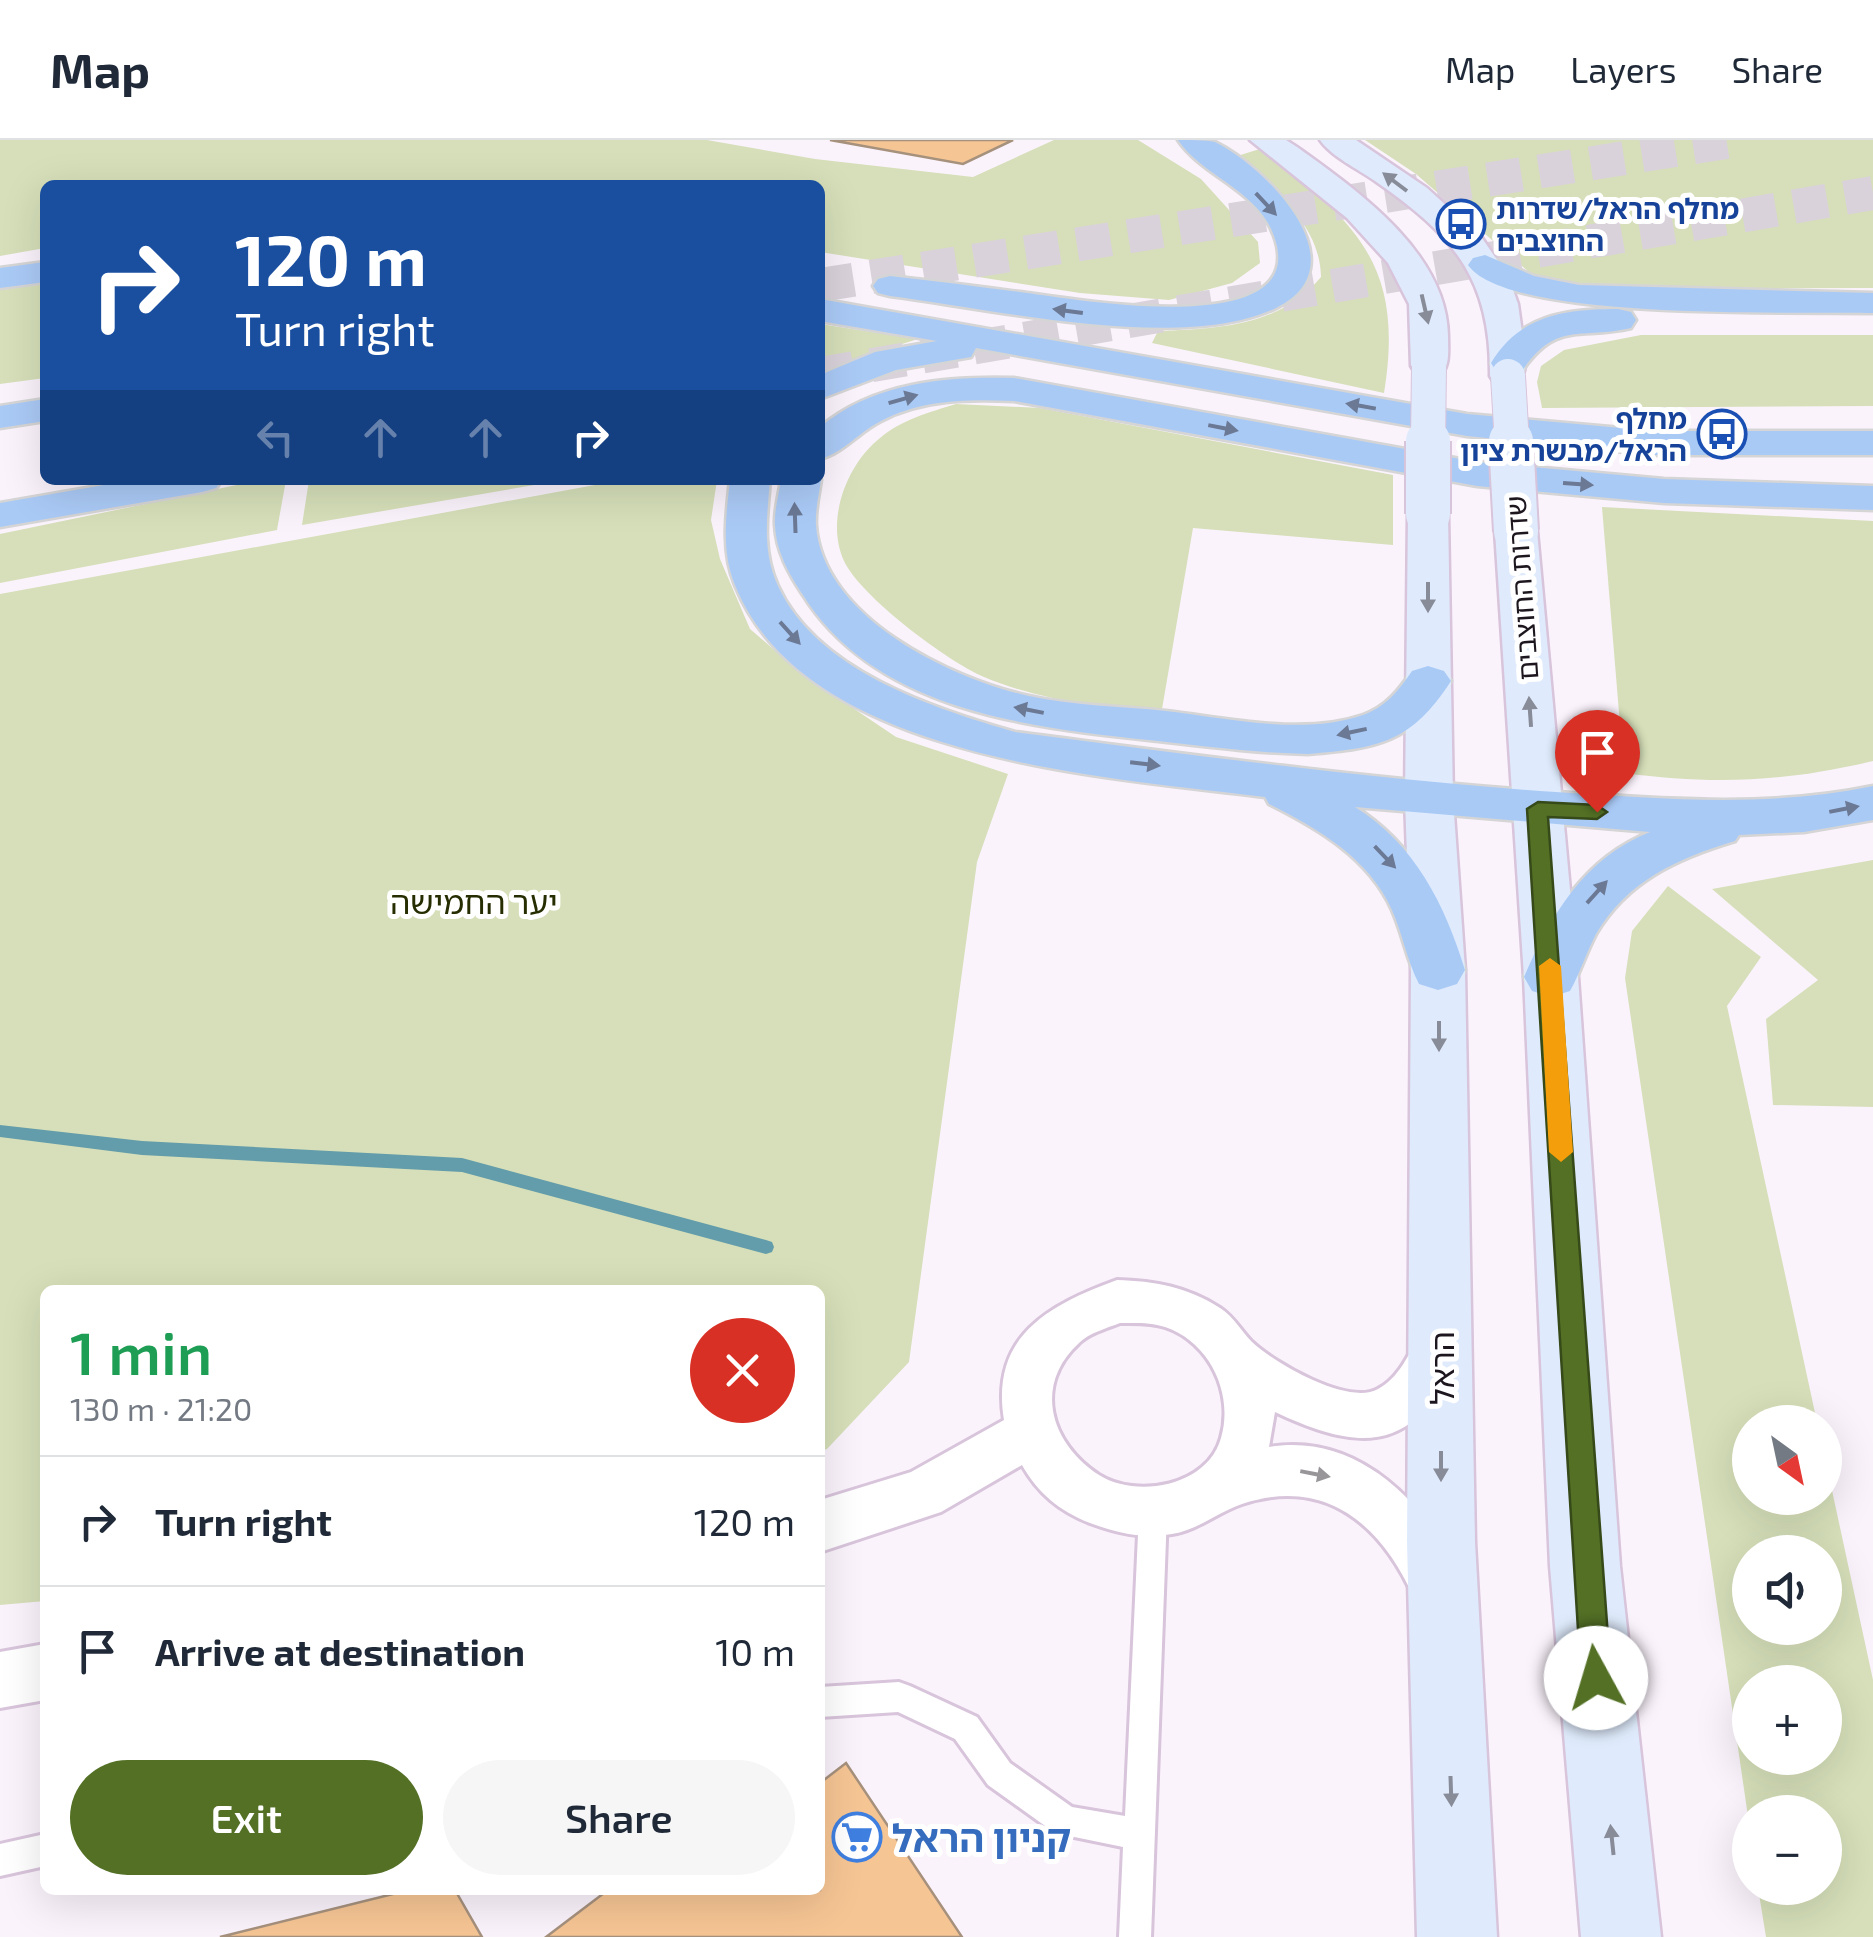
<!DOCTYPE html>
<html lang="en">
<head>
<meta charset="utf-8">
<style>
	body { margin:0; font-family:"Exo 2","Noto Sans Hebrew",sans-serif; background:#f6f6f7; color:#1f2937; height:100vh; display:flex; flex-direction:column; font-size:38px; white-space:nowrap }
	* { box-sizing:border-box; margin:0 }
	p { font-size:32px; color:#747a83 }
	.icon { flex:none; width:55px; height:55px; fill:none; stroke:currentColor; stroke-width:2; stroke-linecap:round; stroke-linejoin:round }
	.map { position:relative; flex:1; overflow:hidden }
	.side { position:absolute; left:40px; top:1145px; width:785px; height:610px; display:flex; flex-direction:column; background:#fff; border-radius:15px; box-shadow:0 10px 40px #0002 }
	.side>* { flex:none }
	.top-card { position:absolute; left:40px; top:40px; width:785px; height:305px; border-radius:15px; box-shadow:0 10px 40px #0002; background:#1a4fa0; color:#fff; overflow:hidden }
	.needle { width:65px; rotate:147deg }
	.fabs { position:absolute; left:1732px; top:1265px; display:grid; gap:20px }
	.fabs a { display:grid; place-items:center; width:110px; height:110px; border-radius:50%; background:#fff; box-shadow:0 10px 40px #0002; font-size:50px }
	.pin { position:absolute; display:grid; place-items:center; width:85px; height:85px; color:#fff; margin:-102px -42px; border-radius:50% 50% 50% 0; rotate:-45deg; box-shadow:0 0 10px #0007 }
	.pin .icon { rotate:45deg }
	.me { position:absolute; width:110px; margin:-55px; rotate:354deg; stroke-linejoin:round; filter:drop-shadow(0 0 8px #0008) }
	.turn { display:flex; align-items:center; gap:35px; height:210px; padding:0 30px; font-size:45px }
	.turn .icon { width:130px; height:130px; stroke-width:2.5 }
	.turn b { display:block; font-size:70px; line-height:85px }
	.lanes { display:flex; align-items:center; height:95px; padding:0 30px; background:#0003; justify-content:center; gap:50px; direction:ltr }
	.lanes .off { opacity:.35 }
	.round { display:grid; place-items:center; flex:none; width:105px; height:105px; border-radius:52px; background:#f6f6f7 }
	.summary { display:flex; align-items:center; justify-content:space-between; height:170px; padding:0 30px }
	h1 { font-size:60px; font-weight:600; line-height:75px; color:#1e9e55 }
	.action { display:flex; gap:20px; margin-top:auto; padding:20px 30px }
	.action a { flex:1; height:115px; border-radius:60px; background:#537025; color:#fff; font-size:40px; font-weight:600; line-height:115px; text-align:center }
	.action a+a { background:#f6f6f7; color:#1f2937 }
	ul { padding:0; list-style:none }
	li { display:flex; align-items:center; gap:30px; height:130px; padding:0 30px; border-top:2px solid #e0e1e3 }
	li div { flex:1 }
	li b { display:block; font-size:38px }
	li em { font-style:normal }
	header { display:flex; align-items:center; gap:60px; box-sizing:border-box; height:140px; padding:0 50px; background:#fff; border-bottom:2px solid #e0e1e3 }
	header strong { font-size:48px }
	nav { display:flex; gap:55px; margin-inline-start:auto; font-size:35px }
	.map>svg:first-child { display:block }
	.green { fill:#d6dfb9; fill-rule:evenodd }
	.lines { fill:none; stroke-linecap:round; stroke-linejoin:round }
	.stream { fill:#639caa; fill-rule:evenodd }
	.building { fill:#f6c594; stroke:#a6917d; stroke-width:2.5 }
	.trunk-tunnel { stroke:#dad2db; stroke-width:34; stroke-dasharray:34 18; stroke-linecap:butt }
	.service-casing { stroke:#d8c4db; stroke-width:6 }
	.minor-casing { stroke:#d8c4db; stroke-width:6 }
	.secondary-casing { stroke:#d8c4db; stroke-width:5 }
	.trunk-casing { stroke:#d6d5d6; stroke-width:5 }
	.service { fill:#fff; fill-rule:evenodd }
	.minor { fill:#fff; fill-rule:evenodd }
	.secondary { fill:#dfebfc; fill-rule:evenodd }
	.trunk { fill:#aacaf6; fill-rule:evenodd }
	.secondary-bridge-far1-casing { stroke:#d8c4db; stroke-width:36; stroke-linecap:butt }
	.secondary-bridge-casing { stroke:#d8c4db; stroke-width:48; stroke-linecap:butt }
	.secondary-bridge-far1 { stroke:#dfebfc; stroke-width:34 }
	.secondary-bridge { stroke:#dfebfc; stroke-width:44 }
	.oneway { fill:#888b98 }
	.oneway2 { fill:#6b7995 }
	.oneway3 { fill:#99969a }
	.route { fill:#537025; stroke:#364918; stroke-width:2.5 }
	.slow { fill:#f59e0b }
	.labels { text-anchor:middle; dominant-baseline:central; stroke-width:10; stroke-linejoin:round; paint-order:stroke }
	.far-transit-label { font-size:28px; font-weight:bold; fill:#164399; stroke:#fff; text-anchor:start }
	.far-street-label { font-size:28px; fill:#1d161e; stroke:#fff }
	.park-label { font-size:32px; fill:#262d00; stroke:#fff }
	.street-label { font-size:32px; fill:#1d161e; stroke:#fff }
	.near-shop-label { font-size:38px; font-weight:bold; fill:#366cbe; stroke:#fff; text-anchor:start }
</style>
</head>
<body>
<header>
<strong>Map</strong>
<nav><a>Map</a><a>Layers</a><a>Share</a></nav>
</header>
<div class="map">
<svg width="1873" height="1797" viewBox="0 0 1873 1797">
	<rect width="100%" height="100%" fill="#fbf3fc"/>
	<g class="green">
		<path d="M0,0H707L815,19L973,37L1054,0H1138L1201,39L1258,102L1260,123L1232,143L1169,160L1080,153L820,112V45H45V108L0,116Z"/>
		<path d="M1365,0H1873V148L1589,149L1530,133L1416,34Z"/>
		<path d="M1263,8C1356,84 1405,124 1384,253L1152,203L1158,191C1218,189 1281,186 1321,137C1320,83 1273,49 1234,17Z"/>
		<path d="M45,144V238L0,244V150Z"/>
		<path d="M820,184L918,199L820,230Z"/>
		<path d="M1641,195H1873V266L1542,268L1537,242L1541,226L1564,210Z"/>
		<path d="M956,264L1040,268L1393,335V405L1193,388L1161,575C1100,566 1041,561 984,537C947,521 861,457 844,421C825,380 847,324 880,298C901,280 930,272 956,264Z"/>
		<path d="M261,340H286L277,390L0,443V394Z"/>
		<path d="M309,340H563L302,385Z"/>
		<path d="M622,340H717L711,380L720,419L750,489L801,533L896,597L1008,634L977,722L909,1222L827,1309L820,1311V1150H45V1461L0,1465V454Z"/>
		<path d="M1602,367L1873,381V621C1785,642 1713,645 1624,633Z"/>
		<path d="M1873,720V967L1773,965L1766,879L1818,840L1712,749Z"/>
		<path d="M1668,746L1761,817L1727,866L1817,1282H1750V1358H1825V1318L1873,1540V1797H1766L1758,1748H1825V1672H1750V1690L1625,838L1632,791ZM1750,1412H1825V1488H1750ZM1750,1542H1825V1618H1750Z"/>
	</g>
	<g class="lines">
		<path class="stream" d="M0,985L142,1001L462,1018L766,1100L772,1102L774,1107L772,1112L766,1114L462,1032L142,1015L0,997Z"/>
	</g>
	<g class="building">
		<path d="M830,0H1013L963,24Z"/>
		<path d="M846,1623L962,1797H546L608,1750H820V1643Z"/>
		<path d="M409,1750H455L482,1797H220Z"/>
	</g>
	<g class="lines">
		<g class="trunk-tunnel">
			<path d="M820,145L1739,0"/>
			<path d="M820,234L1873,53"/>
		</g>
		<g class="service-casing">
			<g id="service">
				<path d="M1153,1359L1163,1363L1167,1373L1151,1797H1119L1123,1707L1055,1693L988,1645L955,1599L898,1572L820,1577V1547L899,1542L910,1546L977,1577L1010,1623L1072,1667L1125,1676L1139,1373L1143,1363Z"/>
				<path d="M45,1694V1726L0,1736V1704Z"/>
			</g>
		</g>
		<g class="minor-casing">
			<g id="minor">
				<path d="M1117,1140C1154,1141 1188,1147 1220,1168C1234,1177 1241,1191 1252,1202C1274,1223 1348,1266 1378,1249C1399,1238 1409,1214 1420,1194L1437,1188L1454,1194L1462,1210C1417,1308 1370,1317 1275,1272L1269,1307C1359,1292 1430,1366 1461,1441L1453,1460L1434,1468L1415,1460C1382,1385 1326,1336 1242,1364C1218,1372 1198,1390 1172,1394C1142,1399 1117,1393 1090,1383C1059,1371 1038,1353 1022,1325L941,1372L820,1412V1360L911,1332L1004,1280C990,1196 1049,1165 1117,1140ZM1120,1183C1134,1183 1151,1182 1165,1187C1210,1202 1234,1254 1221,1298C1208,1346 1137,1359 1099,1335C1050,1303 1033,1245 1079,1203C1089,1193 1107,1188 1120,1183Z"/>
				<path d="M45,1504V1560L0,1568V1512Z"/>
			</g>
		</g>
		<g class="secondary-casing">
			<g id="secondary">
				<path d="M1250,0H1286L1297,7C1358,51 1447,113 1448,196C1448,210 1450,223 1442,234H1416L1411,226L1409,164L1388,123L1347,78Z"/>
				<path d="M1320,0H1356L1427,48L1482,98L1508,136L1518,164L1526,222L1521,244H1495L1490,236C1491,138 1453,95 1375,41C1358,29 1332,17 1320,0Z"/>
				<path d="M1428,362L1442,365L1448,374L1453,659L1465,830L1475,1402L1497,1797H1417L1407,1402L1411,830L1405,659L1408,374L1414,365Z"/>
				<path d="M1516,379L1531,382L1537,391L1578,837L1620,1426L1661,1797H1581L1550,1426L1524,837L1495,391L1501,382Z"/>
			</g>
		</g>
		<g class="trunk-casing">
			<g id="trunk">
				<path d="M1178,0C1189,0 1206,0 1215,2C1268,28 1362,126 1276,168C1183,213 993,169 890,156L878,153L873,146L878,139L890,136C936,141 981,147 1027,153C1074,159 1313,202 1274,96C1258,50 1203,37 1178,0Z"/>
				<path d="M1485,115L1534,136L1579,145L1873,153V173C1799,171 1507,182 1468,125L1473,118Z"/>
				<path d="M45,122V142L0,148V128Z"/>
				<path d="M820,159L1467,274L1655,291H1873V315H1655L1467,296L976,208L971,217L896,230L820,259V235L875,212L937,201L820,181Z"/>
				<path d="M1618,169L1631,172L1636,180L1631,188C1580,200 1557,180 1522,231H1496L1491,223C1520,175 1565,169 1618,169Z"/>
				<path d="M1014,238L1477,322L1664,339L1873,346V370L1664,363L1477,346L1014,261C969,259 922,259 881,281C859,292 843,313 820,319V287C874,242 947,236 1014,238Z"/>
				<path d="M45,259V281L0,288V266Z"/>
				<path d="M133,340H222L216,348L202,352L0,387V363Z"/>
				<path d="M730,340H770C767,376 762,412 778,446C817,531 933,568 1015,592C1195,615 1375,640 1556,652C1663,659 1768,668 1873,646V680L1804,692L1739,695L1735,701C1678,718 1627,741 1596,794C1586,813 1580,833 1570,851L1551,857L1532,851L1524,837C1551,775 1584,718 1650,692L1355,667C1415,704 1445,765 1465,830L1457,844L1438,850L1419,844C1407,821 1403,795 1392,770C1369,718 1317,688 1269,664L1265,657C1106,637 805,620 735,445C721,411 726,376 730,340Z"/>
				<path d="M781,340H821C819,354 815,371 816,385C822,477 951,539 1029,556C1074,566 1120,566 1166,571C1227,578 1303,596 1363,575C1386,567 1399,550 1412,531L1428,526L1444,531L1451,541C1411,603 1379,608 1308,614C1255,613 1202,606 1149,600C1027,587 875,570 803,455C789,434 776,411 775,385C774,371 779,354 781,340Z"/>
			</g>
		</g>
		<use href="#service" class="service"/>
		<use href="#minor" class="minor"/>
		<use href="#secondary" class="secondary"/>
		<use href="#trunk" class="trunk"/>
		<g class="secondary-bridge-far1-casing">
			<g id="secondary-bridge-far1">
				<path d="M1508,236L1512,304"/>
				<path d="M1428,304L1429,226"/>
			</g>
		</g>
		<g class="secondary-bridge-casing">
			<g id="secondary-bridge">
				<path d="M1511,301L1516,391"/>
				<path d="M1428,374V301"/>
			</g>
		</g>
		<use href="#secondary-bridge-far1" class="secondary-bridge-far1"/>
		<use href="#secondary-bridge" class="secondary-bridge"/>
	</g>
	<defs><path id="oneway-solid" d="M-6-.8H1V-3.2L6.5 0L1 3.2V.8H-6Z" transform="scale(2.5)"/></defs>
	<g class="oneway">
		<use href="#oneway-solid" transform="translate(1395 42) rotate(-143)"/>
		<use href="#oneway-solid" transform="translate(1425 169) rotate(77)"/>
		<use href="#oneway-solid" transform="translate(1428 457) rotate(90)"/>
		<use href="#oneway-solid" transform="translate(1530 572) rotate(-94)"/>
		<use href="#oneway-solid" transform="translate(1439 896) rotate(90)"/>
		<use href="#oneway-solid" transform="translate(1441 1326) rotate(90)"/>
		<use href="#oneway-solid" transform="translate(1451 1651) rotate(88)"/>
		<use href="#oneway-solid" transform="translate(1612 1700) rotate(-96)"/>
	</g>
	<g class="oneway2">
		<use href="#oneway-solid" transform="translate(1266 64) rotate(47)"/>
		<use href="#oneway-solid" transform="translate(1068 171) rotate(-172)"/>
		<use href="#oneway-solid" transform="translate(903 259) rotate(-16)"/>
		<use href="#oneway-solid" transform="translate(1361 266) rotate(-170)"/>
		<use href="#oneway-solid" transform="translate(1223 288) rotate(11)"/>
		<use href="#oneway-solid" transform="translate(1578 344) rotate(4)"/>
		<use href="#oneway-solid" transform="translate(795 378) rotate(-92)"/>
		<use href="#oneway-solid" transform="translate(790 493) rotate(48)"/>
		<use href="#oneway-solid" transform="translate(1029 570) rotate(-169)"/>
		<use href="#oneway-solid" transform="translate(1352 592) rotate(168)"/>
		<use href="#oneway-solid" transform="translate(1145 624) rotate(7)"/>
		<use href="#oneway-solid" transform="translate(1844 669) rotate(-11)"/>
		<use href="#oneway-solid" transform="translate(1385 717) rotate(46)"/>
		<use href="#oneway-solid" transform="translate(1597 752) rotate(-48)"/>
	</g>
	<use class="oneway3" href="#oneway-solid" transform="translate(1315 1334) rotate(11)"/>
	<path class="route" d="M1538,662L1597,665L1607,672L1597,679L1548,677L1611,1538L1606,1548L1596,1552L1585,1548L1581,1538L1527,669Z"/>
	<path class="slow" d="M1550,818L1561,826L1573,1012L1561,1022L1549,1012L1539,826Z"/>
	<defs>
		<g id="bus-ring" transform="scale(2.5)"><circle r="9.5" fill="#fff" stroke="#1a4fb4" stroke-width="1.5"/><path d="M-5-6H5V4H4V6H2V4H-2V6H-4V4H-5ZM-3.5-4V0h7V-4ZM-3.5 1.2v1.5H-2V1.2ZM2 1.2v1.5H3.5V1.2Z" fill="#1a4fb4"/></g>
		<g id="supermarket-ring" transform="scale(2.5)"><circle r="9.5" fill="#fff" stroke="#3f7fe0" stroke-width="1.5"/><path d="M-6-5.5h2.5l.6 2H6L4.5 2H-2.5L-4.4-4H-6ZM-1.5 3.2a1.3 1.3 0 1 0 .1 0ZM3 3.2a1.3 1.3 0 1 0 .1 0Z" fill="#3f7fe0"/></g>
	</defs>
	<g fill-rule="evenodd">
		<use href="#bus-ring" x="1461" y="84"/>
		<use href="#bus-ring" x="1722" y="294"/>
		<use href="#supermarket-ring" x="857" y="1697"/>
	</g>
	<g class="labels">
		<g class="far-transit-label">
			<text x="1496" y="68">מחלף הראל/שדרות<tspan x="1496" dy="32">החוצבים</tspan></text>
			<text x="1687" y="278" text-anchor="end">מחלף<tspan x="1687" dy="32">הראל/מבשרת ציון</tspan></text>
		</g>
		<g class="far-street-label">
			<text transform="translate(1521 448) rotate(-94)">שדרות החוצבים</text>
		</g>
		<g class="park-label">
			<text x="474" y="761">יער החמישה</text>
		</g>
		<g class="street-label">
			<text transform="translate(1441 1228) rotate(-90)">הראל</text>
		</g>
		<g class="near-shop-label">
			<text x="892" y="1697">קניון הראל</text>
		</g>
	</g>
</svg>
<div class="fabs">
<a><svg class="needle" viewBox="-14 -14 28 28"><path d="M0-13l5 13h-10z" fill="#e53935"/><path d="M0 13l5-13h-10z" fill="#747a83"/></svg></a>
<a><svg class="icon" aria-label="sound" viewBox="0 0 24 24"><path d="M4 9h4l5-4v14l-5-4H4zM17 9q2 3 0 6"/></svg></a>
<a>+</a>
<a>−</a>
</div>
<div class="pin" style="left:1597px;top:672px;background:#d93025"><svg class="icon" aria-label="arrive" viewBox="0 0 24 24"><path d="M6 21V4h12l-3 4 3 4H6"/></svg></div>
<svg class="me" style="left:1596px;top:1538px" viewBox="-20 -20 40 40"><circle r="19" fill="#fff"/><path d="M0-13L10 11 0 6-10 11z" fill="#537025"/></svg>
<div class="top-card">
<div class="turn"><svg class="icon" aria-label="right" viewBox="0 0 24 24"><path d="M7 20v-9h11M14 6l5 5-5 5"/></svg><div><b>120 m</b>Turn right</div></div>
<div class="lanes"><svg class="icon off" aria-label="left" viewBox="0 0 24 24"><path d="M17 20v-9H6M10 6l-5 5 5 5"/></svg><svg class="icon off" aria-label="ahead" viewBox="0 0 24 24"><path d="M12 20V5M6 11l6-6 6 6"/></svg><svg class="icon off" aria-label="ahead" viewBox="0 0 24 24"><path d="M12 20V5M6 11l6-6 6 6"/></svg><svg class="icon" aria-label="right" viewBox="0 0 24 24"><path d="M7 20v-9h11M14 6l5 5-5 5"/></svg></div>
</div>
<section class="side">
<div class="summary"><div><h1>1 min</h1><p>130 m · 21:20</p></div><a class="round" style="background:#d93025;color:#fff"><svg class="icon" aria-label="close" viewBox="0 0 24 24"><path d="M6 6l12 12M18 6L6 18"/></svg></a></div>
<ul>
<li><svg class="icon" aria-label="right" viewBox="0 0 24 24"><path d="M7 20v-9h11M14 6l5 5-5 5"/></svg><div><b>Turn right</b></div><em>120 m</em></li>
<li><svg class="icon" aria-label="arrive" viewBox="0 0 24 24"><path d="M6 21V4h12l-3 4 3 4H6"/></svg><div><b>Arrive at destination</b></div><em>10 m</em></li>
</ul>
<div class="action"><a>Exit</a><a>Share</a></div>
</section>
</div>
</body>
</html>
